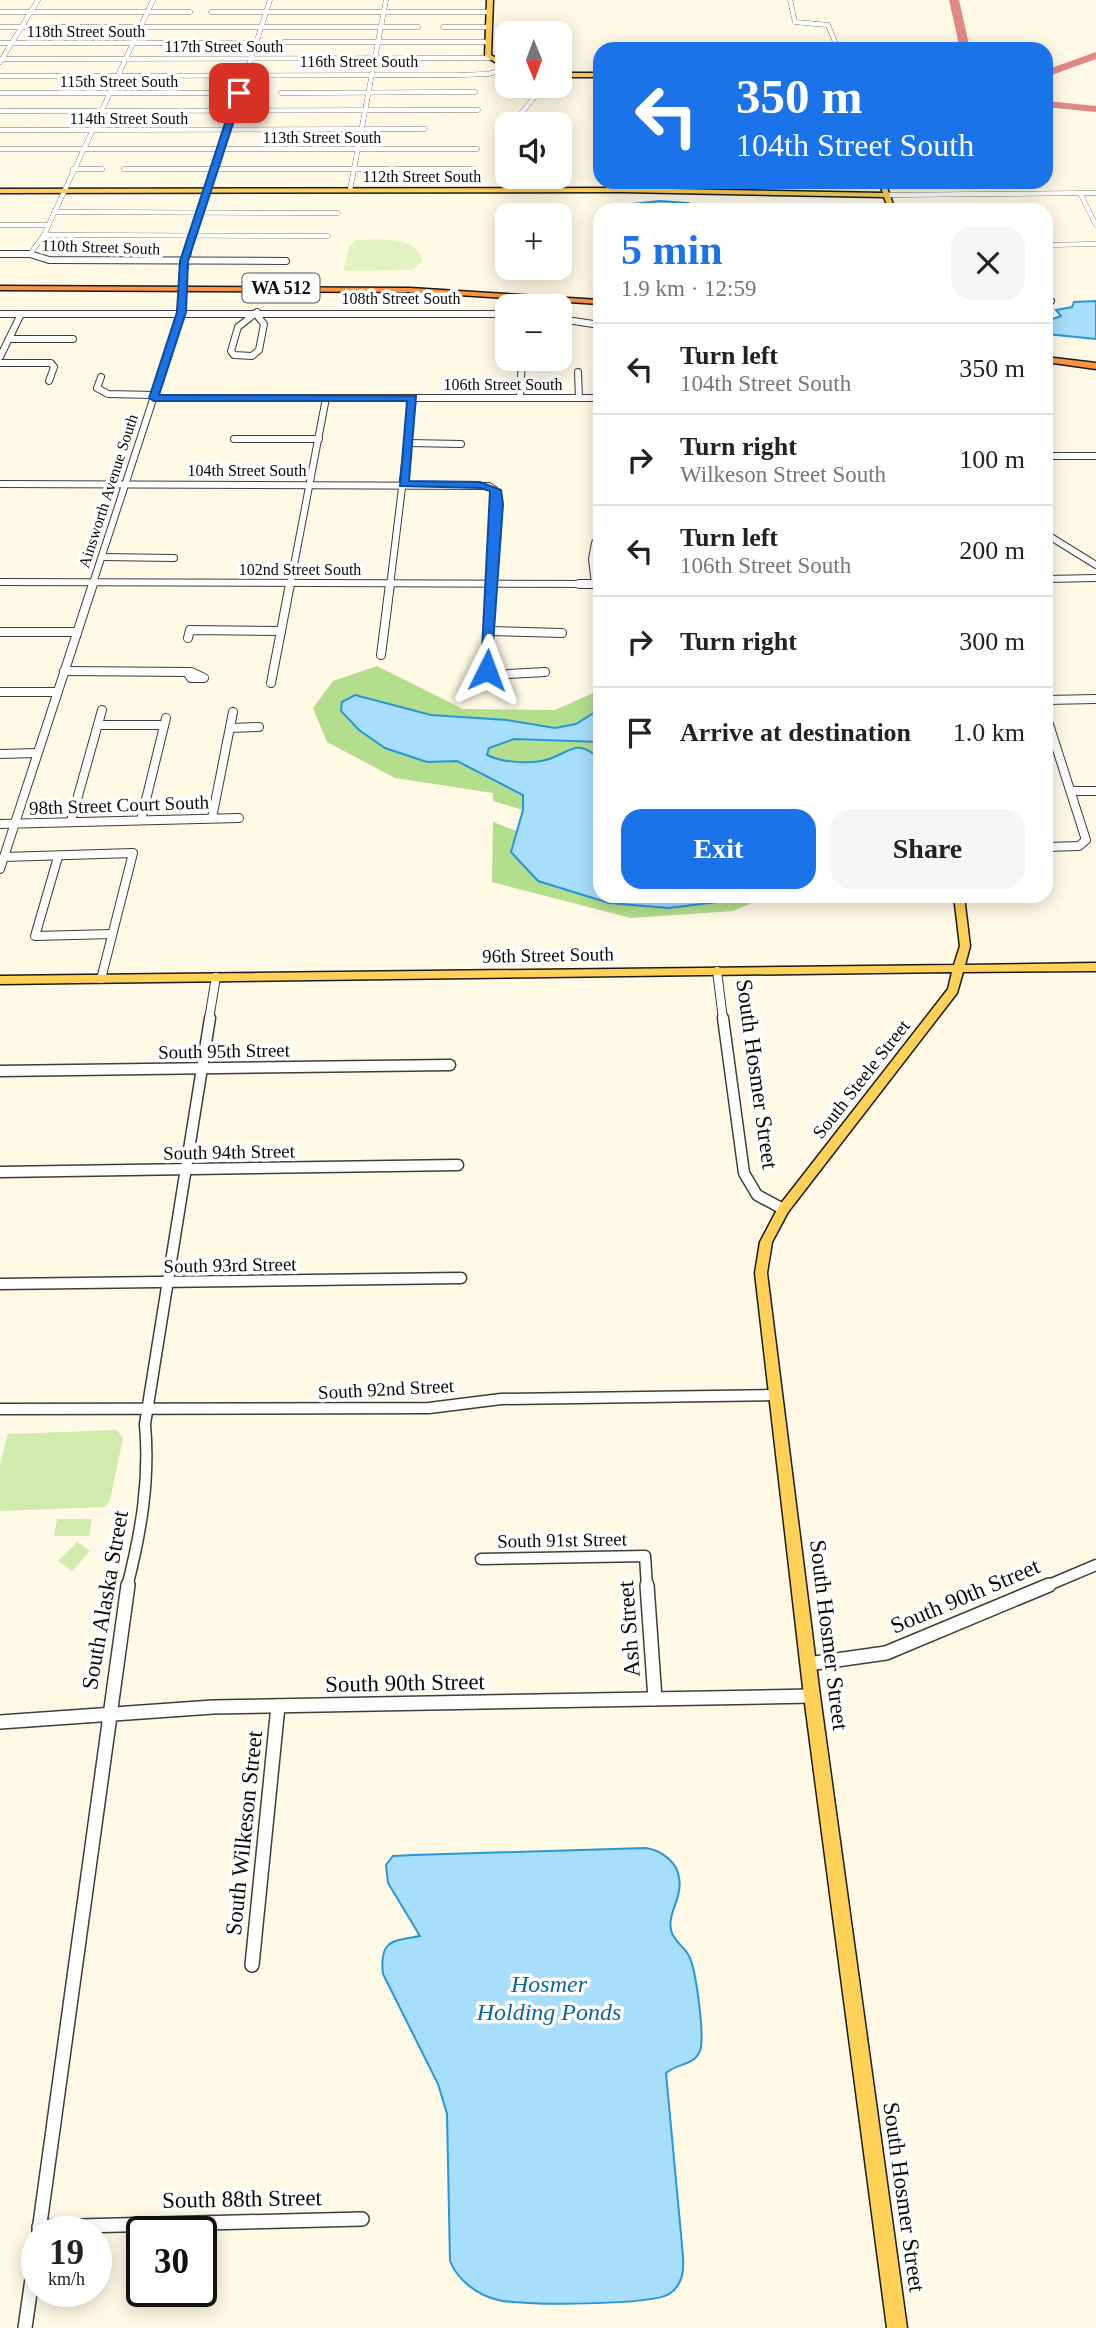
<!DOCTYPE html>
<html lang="en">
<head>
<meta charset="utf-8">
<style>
	body { margin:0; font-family:"Times New Roman",serif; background:#f6f6f6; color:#222; height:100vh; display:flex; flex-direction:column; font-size:26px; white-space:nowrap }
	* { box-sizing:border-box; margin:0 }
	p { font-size:23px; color:#767676 }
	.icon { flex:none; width:38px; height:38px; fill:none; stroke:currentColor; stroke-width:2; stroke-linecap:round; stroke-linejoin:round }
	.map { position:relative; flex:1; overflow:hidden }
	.side { position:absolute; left:593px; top:203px; width:460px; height:700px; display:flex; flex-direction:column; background:#fff; border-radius:21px; box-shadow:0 4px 18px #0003 }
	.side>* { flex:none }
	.top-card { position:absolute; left:593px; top:42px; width:460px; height:147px; border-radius:21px; box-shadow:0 4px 18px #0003; background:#1a73e8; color:#fff; overflow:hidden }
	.needle { width:46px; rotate:179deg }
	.tools { position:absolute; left:495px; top:21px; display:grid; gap:14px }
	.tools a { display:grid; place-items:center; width:77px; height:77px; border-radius:14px; background:#fff; box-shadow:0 4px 18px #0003; font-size:35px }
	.speed { position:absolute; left:21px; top:2216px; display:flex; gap:14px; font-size:35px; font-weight:700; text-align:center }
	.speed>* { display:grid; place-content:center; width:91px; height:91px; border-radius:50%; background:#fff; box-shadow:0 4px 18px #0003; line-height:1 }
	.speed small { font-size:18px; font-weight:400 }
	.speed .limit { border:4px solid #111; border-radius:10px; background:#fff; color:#111 }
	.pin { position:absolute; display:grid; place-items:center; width:60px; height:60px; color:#fff; margin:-30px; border-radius:14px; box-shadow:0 4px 10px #0006 }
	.me { position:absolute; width:77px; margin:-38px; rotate:3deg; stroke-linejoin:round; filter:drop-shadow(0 0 5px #0008) }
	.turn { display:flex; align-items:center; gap:24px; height:147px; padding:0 28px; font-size:32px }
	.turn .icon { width:91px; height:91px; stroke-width:2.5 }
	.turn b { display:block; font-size:49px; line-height:60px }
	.round { display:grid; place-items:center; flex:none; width:74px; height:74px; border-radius:21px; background:#f6f6f6 }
	.overview { display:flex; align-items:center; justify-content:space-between; height:119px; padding:0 28px }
	h1 { font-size:42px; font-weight:700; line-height:52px; color:#1a73e8 }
	.button { display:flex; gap:14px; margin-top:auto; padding:14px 28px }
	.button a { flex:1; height:80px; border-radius:21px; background:#1a73e8; color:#fff; font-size:28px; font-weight:700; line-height:80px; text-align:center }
	.button a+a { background:#f6f6f6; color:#222 }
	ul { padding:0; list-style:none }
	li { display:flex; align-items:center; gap:21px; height:91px; padding:0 28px; border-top:2px solid #e0e0e0 }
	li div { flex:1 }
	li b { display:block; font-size:26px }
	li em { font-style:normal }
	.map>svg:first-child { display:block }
	.green { fill:#d0ecad }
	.forest { fill:#b3de8b }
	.pitch { fill:#e2f2c0 }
	.water { fill:#a6defb; stroke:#2797d8; stroke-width:2 }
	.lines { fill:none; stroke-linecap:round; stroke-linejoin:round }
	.taxiway { fill:#e18886; fill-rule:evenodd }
	.minor-far4-casing { stroke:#3d3d3d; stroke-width:5 }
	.minor-far3-casing { stroke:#3d3d3d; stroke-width:8 }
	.minor-far2-casing { stroke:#3d3d3d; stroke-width:10 }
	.minor-far1-casing { stroke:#3d3d3d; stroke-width:13 }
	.minor-casing { stroke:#3d3d3d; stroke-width:16 }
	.major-casing { stroke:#1b1b1b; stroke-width:3 }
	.highway-casing { stroke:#1b1b1b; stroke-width:3 }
	.minor-far4 { stroke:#fff; stroke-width:4.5 }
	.minor-far3 { stroke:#fff; stroke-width:6 }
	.minor-far2 { stroke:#fff; stroke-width:8 }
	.minor-far1 { stroke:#fff; stroke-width:10 }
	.minor { stroke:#fff; stroke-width:13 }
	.major { fill:#ffd156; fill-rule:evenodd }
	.highway { fill:#ff9444; fill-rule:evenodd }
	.minor-bridge-casing { stroke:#3d3d3d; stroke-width:8; stroke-linecap:butt }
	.minor-bridge { stroke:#fff; stroke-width:6 }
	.route { fill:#1a73e8; stroke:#114b97; stroke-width:2 }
	.labels { text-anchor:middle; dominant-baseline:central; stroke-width:7; stroke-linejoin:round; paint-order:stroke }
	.far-street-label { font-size:16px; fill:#0a0a0a; stroke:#fff }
	.shield { fill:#fff; stroke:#545454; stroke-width:2 }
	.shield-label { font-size:18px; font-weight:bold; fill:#0a0a0a }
	.street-label { font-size:19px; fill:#0a0a0a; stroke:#fff }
	.near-street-label { font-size:23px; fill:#0a0a0a; stroke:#fff }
	.near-water-label { font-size:24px; font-style:italic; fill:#0b65a3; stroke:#fff }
</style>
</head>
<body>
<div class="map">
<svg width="1096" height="2328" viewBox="0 0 1096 2328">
	<rect width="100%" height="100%" fill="#fff9e6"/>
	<g class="green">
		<path d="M117,1430L123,1438L110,1500L105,1507L0,1511V1465L8,1434Z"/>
		<path d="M57,1519H92L89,1536H54Z"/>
		<path d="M77,1542L90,1551L72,1571L58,1561Z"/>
	</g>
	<g class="forest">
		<path d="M377,666L463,709L555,710L600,690V709L576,724L555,728L507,720L431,715L355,695L427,762L457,761L524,795L523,810L493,801V793L395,778L327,742L313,708L333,681Z"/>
		<path d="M514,739L600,742V759C580,742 572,750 551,758C533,765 504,762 487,755L489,748Z"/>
		<path d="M493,822L517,831L511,852L609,903L769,896L733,911L631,918L492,882Z"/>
	</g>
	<path class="pitch" d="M356,240C376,240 418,234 422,261L412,270L349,271L344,270L349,247Z"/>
	<g class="water">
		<path d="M660,201L688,203C674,215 637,214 623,205Z"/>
		<path d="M1096,301V339L1047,334V321L1061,316L1056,310L1072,307L1074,302Z"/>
		<path d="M355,695L431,715L507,720L555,728L576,724L600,709V742L514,739L489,748L487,755C503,763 534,765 552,758C574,749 578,740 600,759V896H739L733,900L669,908L609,903L538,881L511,852L523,810V795L457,761L427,762L385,748L359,730L341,711L342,702Z"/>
		<path d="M646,1848C660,1850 674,1860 678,1873C685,1896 667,1912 671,1930C673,1941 684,1946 689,1956C696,1969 705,2037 700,2051C694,2066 677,2063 666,2073L683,2256C684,2270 683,2285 669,2294C653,2305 521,2306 498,2300C478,2295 458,2281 450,2261L447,2114L438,2084L383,1974C379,1939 393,1941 420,1936L388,1883L386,1865L393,1856L413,1855Z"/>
	</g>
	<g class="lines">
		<g class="taxiway">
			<path d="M949,0H959L970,49H960Z"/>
			<path d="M1096,52V59L1046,77V70Z"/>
			<path d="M1046,101L1096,106V112L1046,107Z"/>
		</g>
		<g class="minor-far4-casing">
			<g id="minor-far4">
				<path d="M790,0L795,22L828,25L838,49"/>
				<path d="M0,12H190"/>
				<path d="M211,12H490"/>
				<path d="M0,27H418"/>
				<path d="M443,27H488"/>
				<path d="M284,42H487"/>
				<path d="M0,43H256"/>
				<path d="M0,59L489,58"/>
				<path d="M0,62L38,0"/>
				<path d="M0,76L459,75L488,74L508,68"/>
				<path d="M0,93H239"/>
				<path d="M281,93L475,92"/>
				<path d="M511,95H532"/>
				<path d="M0,111L478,110"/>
				<path d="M520,115L543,86"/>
				<path d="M0,130L425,129"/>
				<path d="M0,149H477"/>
				<path d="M73,169H102"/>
				<path d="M124,169H476"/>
				<path d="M350,190L386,0"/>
				<path d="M1080,193L1096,225"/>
				<path d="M886,195L1096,193"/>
				<path d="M54,212L338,213"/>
				<path d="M0,225H48"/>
				<path d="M44,235L328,236"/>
				<path d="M1046,245L1096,244"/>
				<path d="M0,254H31"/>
				<path d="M30,254L44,235L153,0"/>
				<path d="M188,254L270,0"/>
			</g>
		</g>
		<g class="minor-far3-casing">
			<g id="minor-far3">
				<path d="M0,254H30L49,260L286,261"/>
				<path d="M183,275L188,252"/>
				<path d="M1046,299L1051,301"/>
				<path d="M0,314H508"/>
				<path d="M256,314L264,324L259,350L252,356L234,355L231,351L238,327L257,312"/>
				<path d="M560,319L600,325"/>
				<path d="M9,339H73"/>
				<path d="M0,357L21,314"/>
				<path d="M0,363H51L54,367L49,381"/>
				<path d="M578,372L579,398"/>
				<path d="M101,377L97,388L108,394L155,395"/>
				<path d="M154,398H600"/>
				<path d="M520,398L522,359"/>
				<path d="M234,439H319"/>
				<path d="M409,443L461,444"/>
				<path d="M1046,456H1096"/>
				<path d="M0,484L489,486L495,490L492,586"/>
				<path d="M1046,534L1096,565"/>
				<path d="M595,543L592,559L595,584"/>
				<path d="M102,557L174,558"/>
				<path d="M1046,579L1096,578"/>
				<path d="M0,582L600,584"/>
				<path d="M92,586L178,323L183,295"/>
				<path d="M290,586L326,398"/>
				<path d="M390,586L413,398"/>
			</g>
		</g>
		<g class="minor-far2-casing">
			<g id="minor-far2">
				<path d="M492,584L487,670L491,675L545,672"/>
				<path d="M579,584H600"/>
				<path d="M489,631L562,633"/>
				<path d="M0,632H77"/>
				<path d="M188,638L190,630L281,631"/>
				<path d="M381,655L390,584"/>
				<path d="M64,671L191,672L204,678H191L187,672"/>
				<path d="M271,683L290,584"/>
				<path d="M0,692H57"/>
				<path d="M1046,700L1096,699"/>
				<path d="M1046,715L1086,840L1079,846L1046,847"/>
				<path d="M98,725H164"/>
				<path d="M230,728L259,727"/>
				<path d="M0,754L37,753"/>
				<path d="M1071,791H1096"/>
				<path d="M212,818L233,712"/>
				<path d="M141,820L166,718"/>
				<path d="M71,821L102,710"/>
				<path d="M0,824L239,818"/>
				<path d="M4,857L133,853L101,979"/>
				<path d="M58,857L35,936L112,934"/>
				<path d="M0,869L93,584"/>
				<path d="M717,971L723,1019"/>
				<path d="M209,1019L216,977"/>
			</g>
		</g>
		<g class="minor-far1-casing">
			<g id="minor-far1">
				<path d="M723,1018L744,1173L757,1195L783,1209"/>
				<path d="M0,1071L450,1065"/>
				<path d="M0,1172L458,1165"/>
				<path d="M0,1284L461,1278"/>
				<path d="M0,1409L429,1408L501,1399L774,1395"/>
				<path d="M481,1559L645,1556L647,1587"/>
				<path d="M127,1587C141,1532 150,1481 145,1424L210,1018"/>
				<path d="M1044,1587L1096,1565"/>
			</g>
		</g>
		<g class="minor-casing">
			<g id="minor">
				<path d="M647,1585L655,1699"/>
				<path d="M808,1664L886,1653L1049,1585"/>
				<path d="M0,1722L213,1707L812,1696"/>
				<path d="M252,1965L278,1706"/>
				<path d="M39,2227L362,2219"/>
				<path d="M39,2231L128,1585"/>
				<path d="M25,2328L37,2244"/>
			</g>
		</g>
		<g class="major-casing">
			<g id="major">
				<path d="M487,0H493L491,55L508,65V70L485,56Z"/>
				<rect x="560" y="73" width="40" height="4"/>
				<path d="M879,182H885L895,210H889L884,197L622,192L0,193V189L622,188L883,193Z"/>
				<path d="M954,896H964L970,946L965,965L1096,963V971L963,972L957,993L788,1212L772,1242L767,1273L820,1696L907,2328H887L804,1696L755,1273L760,1242L779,1206L948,989L952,972L0,984V976L954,965L960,946Z"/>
			</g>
		</g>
		<g class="highway-casing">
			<g id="highway">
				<path d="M0,286L410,288L600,300V304L410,292L0,290Z"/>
				<path d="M1046,357L1096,363V369L1046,362Z"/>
			</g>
		</g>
		<use href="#minor-far4" class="minor-far4"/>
		<use href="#minor-far3" class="minor-far3"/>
		<use href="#minor-far2" class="minor-far2"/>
		<use href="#minor-far1" class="minor-far1"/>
		<use href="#minor" class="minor"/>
		<use href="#major" class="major"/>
		<use href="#highway" class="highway"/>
		<g class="minor-bridge-casing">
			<path id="minor-bridge" d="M183,275V295"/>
		</g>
		<use href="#minor-bridge" class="minor-bridge"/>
	</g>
	<path class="route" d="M239,91L243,93L188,261L186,312L159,395L416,396L409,481L480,482L501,490L503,504L491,672L481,670L490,491L480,488L400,486L407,401H154L149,398L177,312L180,261L235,93Z"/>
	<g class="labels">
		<g class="far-street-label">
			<text x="86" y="31">118th Street South</text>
			<text x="224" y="46">117th Street South</text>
			<text x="359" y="61">116th Street South</text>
			<text x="119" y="81">115th Street South</text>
			<text x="129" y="118">114th Street South</text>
			<text x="322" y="137">113th Street South</text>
			<text x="422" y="176">112th Street South</text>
			<text transform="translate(101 247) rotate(2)">110th Street South</text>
			<text x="401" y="298">108th Street South</text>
			<text x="503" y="384">106th Street South</text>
			<text x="247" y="470">104th Street South</text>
			<text transform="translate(108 491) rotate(-72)">Ainsworth Avenue South</text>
			<text x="300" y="569">102nd Street South</text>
		</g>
		<rect class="shield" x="242.5" y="273.5" width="77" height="29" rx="5"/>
		<g class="shield-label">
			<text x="281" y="288">WA 512</text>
		</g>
		<g class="street-label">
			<text transform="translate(119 805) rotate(-2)">98th Street Court South</text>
			<text transform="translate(548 955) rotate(-1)">96th Street South</text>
			<text transform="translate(224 1051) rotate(-1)">South 95th Street</text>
			<text transform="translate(861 1079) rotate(-52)">South Steele Street</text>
			<text transform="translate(229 1152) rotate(-1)">South 94th Street</text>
			<text transform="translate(230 1265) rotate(-1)">South 93rd Street</text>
			<text transform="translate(386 1389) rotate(-3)">South 92nd Street</text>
			<text transform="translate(562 1540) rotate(-1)">South 91st Street</text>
		</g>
		<g class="near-street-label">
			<text transform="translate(757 1074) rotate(82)">South Hosmer Street</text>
			<text transform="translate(965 1596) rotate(-23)">South 90th Street</text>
			<text transform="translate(105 1600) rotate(-80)">South Alaska Street</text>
			<text transform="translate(629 1629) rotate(-94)">Ash Street</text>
			<text transform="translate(829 1635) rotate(83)">South Hosmer Street</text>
			<text transform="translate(405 1683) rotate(-1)">South 90th Street</text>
			<text transform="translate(244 1833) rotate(-84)">South Wilkeson Street</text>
			<text transform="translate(904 2197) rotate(82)">South Hosmer Street</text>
			<text transform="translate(242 2199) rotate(-1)">South 88th Street</text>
		</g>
		<g class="near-water-label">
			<text x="549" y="1984">Hosmer<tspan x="549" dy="28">Holding Ponds</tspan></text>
		</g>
	</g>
</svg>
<div class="tools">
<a><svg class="needle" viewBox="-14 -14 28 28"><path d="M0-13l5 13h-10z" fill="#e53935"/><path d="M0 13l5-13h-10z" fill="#767676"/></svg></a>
<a><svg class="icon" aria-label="sound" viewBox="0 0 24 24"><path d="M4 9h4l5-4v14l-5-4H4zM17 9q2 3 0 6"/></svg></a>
<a>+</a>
<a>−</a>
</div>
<div class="speed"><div>19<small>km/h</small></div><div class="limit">30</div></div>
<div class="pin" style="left:239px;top:93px;background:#d93025"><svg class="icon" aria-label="arrive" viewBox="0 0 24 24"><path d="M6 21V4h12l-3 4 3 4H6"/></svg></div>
<svg class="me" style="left:487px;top:670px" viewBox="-20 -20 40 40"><path d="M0-17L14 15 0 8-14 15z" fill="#1a73e8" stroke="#fff" stroke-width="4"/></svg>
<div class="top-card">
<div class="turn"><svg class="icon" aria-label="left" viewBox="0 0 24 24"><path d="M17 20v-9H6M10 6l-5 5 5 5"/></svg><div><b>350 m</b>104th Street South</div></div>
</div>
<section class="side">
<div class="overview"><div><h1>5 min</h1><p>1.9 km · 12:59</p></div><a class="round"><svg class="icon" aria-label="close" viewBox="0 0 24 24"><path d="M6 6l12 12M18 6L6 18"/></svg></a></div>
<ul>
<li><svg class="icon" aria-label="left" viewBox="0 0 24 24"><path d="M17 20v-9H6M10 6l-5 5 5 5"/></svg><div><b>Turn left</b><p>104th Street South</p></div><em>350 m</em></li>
<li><svg class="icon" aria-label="right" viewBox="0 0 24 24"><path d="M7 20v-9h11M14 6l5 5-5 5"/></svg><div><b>Turn right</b><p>Wilkeson Street South</p></div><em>100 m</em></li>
<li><svg class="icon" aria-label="left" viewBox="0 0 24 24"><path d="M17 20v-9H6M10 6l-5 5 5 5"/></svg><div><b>Turn left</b><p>106th Street South</p></div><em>200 m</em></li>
<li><svg class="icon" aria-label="right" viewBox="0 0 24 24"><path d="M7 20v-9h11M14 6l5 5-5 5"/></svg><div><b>Turn right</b></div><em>300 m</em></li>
<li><svg class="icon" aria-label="arrive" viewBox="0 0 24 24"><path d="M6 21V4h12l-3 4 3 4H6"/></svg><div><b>Arrive at destination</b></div><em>1.0 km</em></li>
</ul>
<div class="button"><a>Exit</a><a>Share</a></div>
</section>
</div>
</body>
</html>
